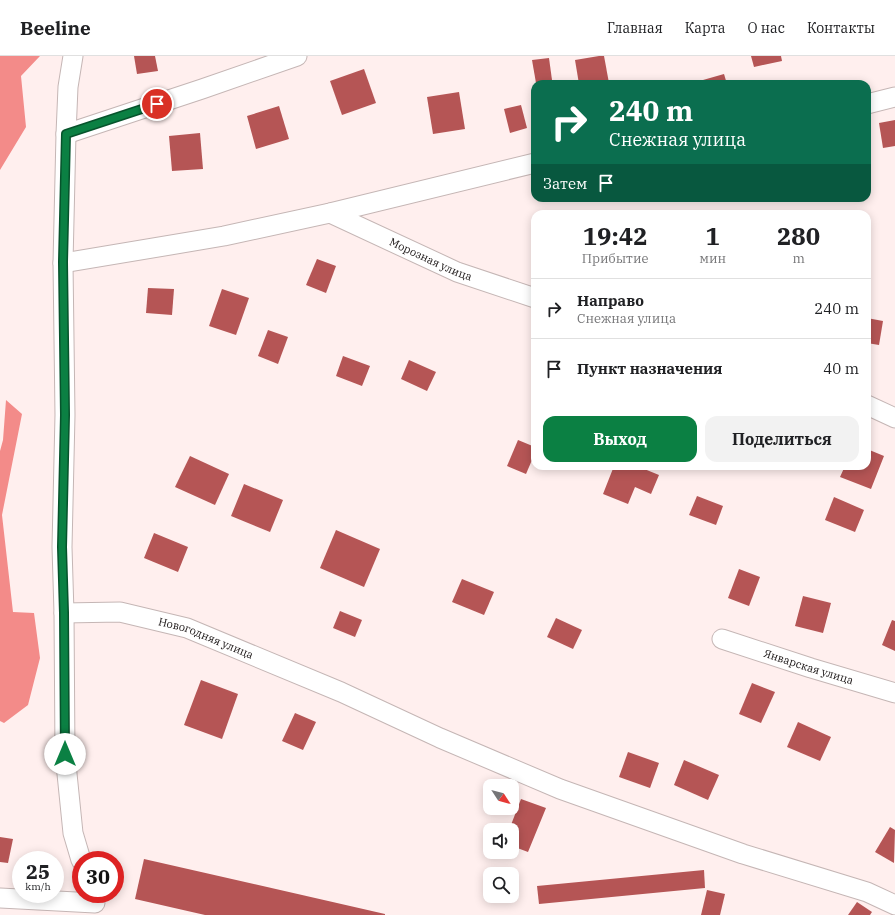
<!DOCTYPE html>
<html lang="ru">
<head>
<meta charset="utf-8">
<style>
	body { margin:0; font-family:"IBM Plex Serif",serif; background:#f2f2f2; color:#202124; height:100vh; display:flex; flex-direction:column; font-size:15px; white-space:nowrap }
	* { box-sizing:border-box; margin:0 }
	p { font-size:13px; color:#757577 }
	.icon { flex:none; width:22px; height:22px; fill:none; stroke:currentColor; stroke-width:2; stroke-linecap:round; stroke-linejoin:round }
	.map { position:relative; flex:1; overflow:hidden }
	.drawer { position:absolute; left:531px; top:154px; width:340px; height:260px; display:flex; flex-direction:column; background:#fff; border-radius:12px; box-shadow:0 2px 10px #0003 }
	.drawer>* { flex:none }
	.hud { position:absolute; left:531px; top:24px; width:340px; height:122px; border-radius:12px; box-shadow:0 2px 10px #0003; background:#0b6e4f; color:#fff; overflow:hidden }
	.needle { width:26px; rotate:126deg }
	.buttons { position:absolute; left:483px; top:723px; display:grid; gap:8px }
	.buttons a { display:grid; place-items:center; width:36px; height:36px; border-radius:8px; background:#fff; box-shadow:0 2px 10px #0003; font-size:20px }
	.speed { position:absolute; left:12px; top:795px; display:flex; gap:8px; font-size:20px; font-weight:700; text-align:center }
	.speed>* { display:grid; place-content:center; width:52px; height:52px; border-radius:50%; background:#fff; box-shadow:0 2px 10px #0003; line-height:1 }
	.speed small { font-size:10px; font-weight:400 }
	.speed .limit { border:6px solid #d22; background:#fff; color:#111 }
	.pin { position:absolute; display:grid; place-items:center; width:34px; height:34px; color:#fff; margin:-17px; border:2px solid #fff; border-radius:50%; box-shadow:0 1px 4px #0007 }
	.me { position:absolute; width:44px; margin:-22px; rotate:0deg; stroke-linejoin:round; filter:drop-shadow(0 0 3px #0008) }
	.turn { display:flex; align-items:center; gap:14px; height:84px; padding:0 12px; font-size:18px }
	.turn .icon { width:52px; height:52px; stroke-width:2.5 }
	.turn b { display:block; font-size:28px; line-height:34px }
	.then { display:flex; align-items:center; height:38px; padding:0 12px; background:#0003; gap:8px; font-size:15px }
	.eta { display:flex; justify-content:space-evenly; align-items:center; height:68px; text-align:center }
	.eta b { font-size:24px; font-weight:800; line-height:28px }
	.action { display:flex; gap:8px; margin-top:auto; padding:8px 12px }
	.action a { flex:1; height:46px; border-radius:12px; background:#0b8043; color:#fff; font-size:16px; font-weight:800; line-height:46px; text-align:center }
	.action a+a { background:#f2f2f2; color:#202124 }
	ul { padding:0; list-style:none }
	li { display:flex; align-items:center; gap:12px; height:60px; padding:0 12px; border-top:1px solid #e0e0e0 }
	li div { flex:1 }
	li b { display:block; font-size:15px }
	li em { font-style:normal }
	header { display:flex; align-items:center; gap:24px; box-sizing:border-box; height:56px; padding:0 20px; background:#fff; border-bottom:1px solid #e0e0e0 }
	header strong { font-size:19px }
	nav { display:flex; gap:22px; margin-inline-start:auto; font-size:14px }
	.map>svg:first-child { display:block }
	.water { fill:#f38b89 }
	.building { fill:#b55555 }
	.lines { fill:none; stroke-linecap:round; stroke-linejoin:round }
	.minor-casing { stroke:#c5b6b5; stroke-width:21 }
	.minor { stroke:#fff; stroke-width:19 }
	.route-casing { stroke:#07532c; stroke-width:10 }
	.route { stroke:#0b8043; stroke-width:7 }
	.labels { text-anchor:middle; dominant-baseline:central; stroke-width:3; stroke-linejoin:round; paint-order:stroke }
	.street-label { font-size:11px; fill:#181313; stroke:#fff }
</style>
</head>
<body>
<header>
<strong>Beeline</strong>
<nav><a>Главная</a><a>Карта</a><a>О нас</a><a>Контакты</a></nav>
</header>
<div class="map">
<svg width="895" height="859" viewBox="0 0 895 859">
	<rect width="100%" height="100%" fill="#ffefee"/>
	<g class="water">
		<path d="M0,0H40L21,20L26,71L0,114Z"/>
		<path d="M6,344L22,358L2,459L13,556L34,557L40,602L28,649L4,667L0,665V395L3,384Z"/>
	</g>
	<g class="building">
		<path d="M134,0H155L158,15L137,18Z"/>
		<path d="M599,0H604L609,27L600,28H579L575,4Z"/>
		<path d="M751,0H781L782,5L754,11Z"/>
		<path d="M549,2L552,24L536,27L532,4Z"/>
		<path d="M364,13L376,47L342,59L330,25Z"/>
		<path d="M724,18L727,28H704L703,24Z"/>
		<path d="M459,36L465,73L433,78L427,41Z"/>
		<path d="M521,49L527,72L510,77L504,53Z"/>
		<path d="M279,50L289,83L256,93L247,60Z"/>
		<path d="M895,64V90L883,92L879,67Z"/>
		<path d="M200,77L203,113L172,115L169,80Z"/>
		<path d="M317,203L336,210L326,237L306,229Z"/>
		<path d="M148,232L174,233L172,259L146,257Z"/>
		<path d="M222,233L249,242L236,279L209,270Z"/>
		<path d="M867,262L883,265L879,289L867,287Z"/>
		<path d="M268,274L288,281L278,308L258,300Z"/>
		<path d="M343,300L370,310L362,330L336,320Z"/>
		<path d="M409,304L436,316L427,335L401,323Z"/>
		<path d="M518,384L535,391V397L526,418L507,410Z"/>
		<path d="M867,393L884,400L871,433L840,421L845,410H867Z"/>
		<path d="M190,400L229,418L215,449L175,431Z"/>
		<path d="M614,410H637L659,419L651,438L635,431L628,448L603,438Z"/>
		<path d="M244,428L283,444L270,476L231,460Z"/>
		<path d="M697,440L723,450L716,469L689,459Z"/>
		<path d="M834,441L864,454L855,476L825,464Z"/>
		<path d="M336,474L380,493L364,531L320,512Z"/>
		<path d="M154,477L188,491L178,516L144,502Z"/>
		<path d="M739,513L760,521L749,550L728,542Z"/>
		<path d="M462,523L494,536L484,559L452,546Z"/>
		<path d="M803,540L831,547L823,577L795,570Z"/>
		<path d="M340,555L362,564L355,581L333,572Z"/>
		<path d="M556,562L582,574L573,593L547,581Z"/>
		<path d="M892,564L895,565V595L882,589Z"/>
		<path d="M201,624L238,638L222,683L184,669Z"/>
		<path d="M752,627L775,636L761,667L739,658Z"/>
		<path d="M295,657L316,666L303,694L282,685Z"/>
		<path d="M798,666L831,681L820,705L787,691Z"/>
		<path d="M628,696L659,707L650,732L619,721Z"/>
		<path d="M684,704L719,719L708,744L674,729Z"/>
		<path d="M521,743L546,752L528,796L512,790V774H509Z"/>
		<path d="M890,771L895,774L894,807L875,796Z"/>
		<path d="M0,781L13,783L8,807L0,806Z"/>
		<path d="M144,803L385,858V859H205L135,843Z"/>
		<path d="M704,814L705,832L539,848L537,830Z"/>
		<path d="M707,834L725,838L720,859H701Z"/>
		<path d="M857,846L872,856L870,859H848Z"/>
	</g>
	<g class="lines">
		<g class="minor-casing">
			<g id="minor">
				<path d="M73,0L68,31L66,78L63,207L65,359L62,491L64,557L65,698L73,777L81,804"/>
				<path d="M867,48L895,41"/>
				<path d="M66,78L202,33L297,0"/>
				<path id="s1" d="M330,157L457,216L535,242"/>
				<path d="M63,207L224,180L330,157L535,107"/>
				<path d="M867,349L895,362"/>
				<path id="s2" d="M64,557L120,556L187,572L341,636L440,682L560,733L743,798L867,836L895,849"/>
				<path id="s3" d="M722,583L811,612L895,637"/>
				<path d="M0,842L95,847"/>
			</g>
		</g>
		<use href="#minor" class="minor"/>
	</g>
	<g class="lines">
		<g class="route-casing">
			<path id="route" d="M65,698L64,557L62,491L65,359L63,206L66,78L157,48"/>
		</g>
		<use href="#route" class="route"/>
	</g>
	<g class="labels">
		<g class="street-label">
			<text stroke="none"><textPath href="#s1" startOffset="111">Морозная улица</textPath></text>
			<text stroke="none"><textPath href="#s2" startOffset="146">Новогодняя улица</textPath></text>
			<text stroke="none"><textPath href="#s3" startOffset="91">Январская улица</textPath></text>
		</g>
	</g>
</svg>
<div class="buttons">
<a><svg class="needle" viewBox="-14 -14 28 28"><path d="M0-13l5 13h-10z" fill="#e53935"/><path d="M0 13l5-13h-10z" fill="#757577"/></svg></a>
<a><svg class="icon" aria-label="sound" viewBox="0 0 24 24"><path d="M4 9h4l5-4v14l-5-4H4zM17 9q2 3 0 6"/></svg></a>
<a><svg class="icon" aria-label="search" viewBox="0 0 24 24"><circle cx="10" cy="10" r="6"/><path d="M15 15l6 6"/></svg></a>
</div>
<div class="speed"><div>25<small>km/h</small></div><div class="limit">30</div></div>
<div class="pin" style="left:157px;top:48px;background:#d93025"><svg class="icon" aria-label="arrive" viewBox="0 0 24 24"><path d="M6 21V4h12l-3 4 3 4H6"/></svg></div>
<svg class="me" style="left:65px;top:698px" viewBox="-20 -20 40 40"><circle r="19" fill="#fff"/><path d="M0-13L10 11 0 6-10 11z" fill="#0b8043"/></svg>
<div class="hud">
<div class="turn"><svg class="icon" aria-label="right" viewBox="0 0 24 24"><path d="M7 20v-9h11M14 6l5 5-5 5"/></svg><div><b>240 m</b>Снежная улица</div></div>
<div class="then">Затем<svg class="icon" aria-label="arrive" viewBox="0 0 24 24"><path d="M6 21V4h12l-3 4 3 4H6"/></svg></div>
</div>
<section class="drawer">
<div class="eta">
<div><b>19:42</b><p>Прибытие</p></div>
<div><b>1</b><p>мин</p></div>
<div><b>280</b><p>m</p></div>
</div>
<ul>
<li><svg class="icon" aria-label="right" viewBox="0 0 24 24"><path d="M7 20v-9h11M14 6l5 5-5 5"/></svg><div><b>Направо</b><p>Снежная улица</p></div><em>240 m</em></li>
<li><svg class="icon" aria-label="arrive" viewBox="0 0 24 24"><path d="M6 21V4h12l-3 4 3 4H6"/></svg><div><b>Пункт назначения</b></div><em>40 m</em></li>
</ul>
<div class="action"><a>Выход</a><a>Поделиться</a></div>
</section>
</div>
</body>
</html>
